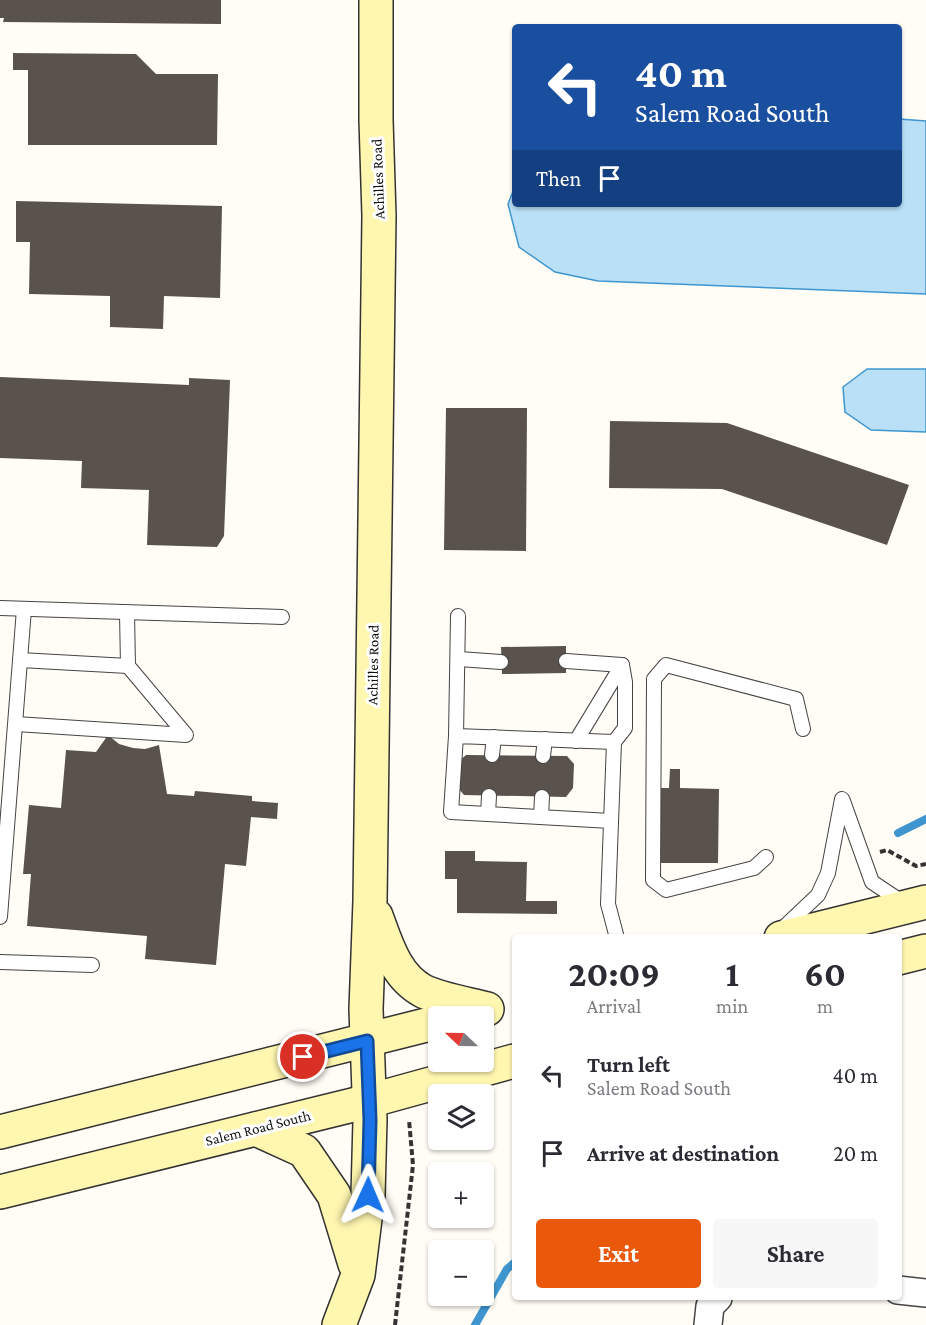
<!DOCTYPE html>
<html lang="en">
<head>
<meta charset="utf-8">
<style>
	body { margin:0; font-family:"Crimson Pro",serif; background:#f7f7f7; color:#2b2b33; height:100vh; display:flex; flex-direction:column; font-size:22px; white-space:nowrap }
	* { box-sizing:border-box; margin:0 }
	p { font-size:20px; color:#7c7c81 }
	.icon { flex:none; width:33px; height:33px; fill:none; stroke:currentColor; stroke-width:2; stroke-linecap:round; stroke-linejoin:round }
	.map { position:relative; flex:1; overflow:hidden }
	.side { position:absolute; left:512px; top:934px; width:390px; height:366px; display:flex; flex-direction:column; background:#fff; border-radius:6px; box-shadow:0 2px 4px #0004 }
	.side>* { flex:none }
	.top-card { position:absolute; left:512px; top:24px; width:390px; height:183px; border-radius:6px; box-shadow:0 2px 4px #0004; background:#1a4fa0; color:#fff; overflow:hidden }
	.needle { width:39px; rotate:292deg }
	.tools { position:absolute; left:428px; top:1006px; display:grid; gap:12px }
	.tools a { display:grid; place-items:center; width:66px; height:66px; border-radius:6px; background:#fff; box-shadow:0 2px 4px #0004; font-size:30px }
	.pin { position:absolute; display:grid; place-items:center; width:51px; height:51px; color:#fff; margin:-26px; border:3px solid #fff; border-radius:50%; box-shadow:0 2px 6px #0007 }
	.me { position:absolute; width:66px; margin:-33px; rotate:1deg; stroke-linejoin:round; filter:drop-shadow(0 0 4px #0008) }
	.turn { display:flex; align-items:center; gap:21px; height:126px; padding:0 24px; font-size:27px }
	.turn .icon { width:78px; height:78px; stroke-width:2.5 }
	.turn b { display:block; font-size:42px; line-height:51px }
	.then { display:flex; align-items:center; height:57px; padding:0 24px; background:#0003; gap:12px; font-size:22px }
	.eta { display:flex; justify-content:space-evenly; align-items:center; height:102px; text-align:center }
	.eta b { font-size:36px; font-weight:700; line-height:42px }
	.action { display:flex; gap:12px; margin-top:auto; padding:12px 24px }
	.action a { flex:1; height:69px; border-radius:6px; background:#ea580c; color:#fff; font-size:24px; font-weight:700; line-height:69px; text-align:center }
	.action a+a { background:#f7f7f7; color:#2b2b33 }
	ul { padding:0; list-style:none }
	li { display:flex; align-items:center; gap:18px; height:78px; padding:0 24px }
	li div { flex:1 }
	li b { display:block; font-size:22px }
	li em { font-style:normal }
	.map>svg:first-child { display:block }
	.water { fill:#b9e0f7; stroke:#3f96cf; stroke-width:1.5 }
	.lines { fill:none; stroke-linecap:round; stroke-linejoin:round }
	.stream { stroke:#3f96cf; stroke-width:8 }
	.building { fill:#5a524d }
	.lane-casing { stroke:#444; stroke-width:16 }
	.street-casing { stroke:#444; stroke-width:30 }
	.secondary-casing { stroke:#333; stroke-width:36 }
	.path { stroke:#333; stroke-width:4; stroke-dasharray:6 3; stroke-linecap:butt }
	.lane { stroke:#fff; stroke-width:14 }
	.street { stroke:#fff; stroke-width:27 }
	.secondary { stroke:#fff6b0; stroke-width:33 }
	.route-casing { stroke:#114b97; stroke-width:15 }
	.route { stroke:#1a73e8; stroke-width:10 }
	.labels { text-anchor:middle; dominant-baseline:central; stroke-width:6; stroke-linejoin:round; paint-order:stroke }
	.street-label { font-size:15px; fill:#111; stroke:#fff }
</style>
</head>
<body>
<div class="map">
<svg width="926" height="1325" viewBox="0 0 926 1325">
	<rect width="100%" height="100%" fill="#fffdf5"/>
	<g class="water">
		<path d="M899,119L926,121V294L598,281L555,272L519,247L508,204L514,189V204H898Z"/>
		<path d="M867,369H926V432L871,430L845,412L843,387Z"/>
	</g>
	<g class="lines">
		<g class="stream">
			<path d="M898,833L926,819"/>
			<path d="M475,1325L507,1269L514,1263"/>
		</g>
	</g>
	<g class="building">
		<path d="M0,0H221V24L3,22L4,18H0Z"/>
		<path d="M13,53L136,54L156,74H218L217,145H28V70H13Z"/>
		<path d="M16,201L222,206L220,298L164,296L163,329L110,327V296L29,294L30,242H16Z"/>
		<path d="M0,377L189,385V378L230,380L224,536L217,547L147,545L149,490L81,488L82,461L0,458Z"/>
		<path d="M446,408H527L526,551L444,550Z"/>
		<path d="M610,421L727,423L909,485L887,545L722,489L609,488Z"/>
		<path d="M566,646V673L502,674L501,647Z"/>
		<path d="M108,735L119,744L133,748L145,749L159,745L167,794L194,796L195,791L252,796V801L278,803L277,819L251,817L246,866L225,864L216,965L145,959L147,936L27,926L31,874H23L29,805L61,808L66,750L96,752Z"/>
		<path d="M466,755L567,756L574,764L573,788L566,797L464,795L458,788V762Z"/>
		<path d="M670,769H680V788L719,789L718,863H657V788H669Z"/>
		<path d="M445,851H475V861L527,862L526,901H557V914L457,913V879H445Z"/>
	</g>
	<g class="lines">
		<g class="lane-casing">
			<g id="lane">
				<path d="M0,608L282,617"/>
				<path d="M459,659L501,662"/>
				<path d="M20,660L128,666"/>
				<path d="M566,661L622,665L625,682V728L614,742L608,904L617,938"/>
				<path d="M16,724L186,735L128,666L127,613"/>
				<path d="M456,736L458,616"/>
				<path d="M576,741L622,665"/>
				<path d="M492,755L494,737"/>
				<path d="M543,756L545,739"/>
				<path d="M843,801L872,882L905,904"/>
				<path d="M488,814L489,796"/>
				<path d="M541,817L542,797"/>
				<path d="M611,821L451,812L456,736L614,742"/>
				<path d="M766,857L754,868L666,890L653,880L654,679L666,665L796,699L803,729"/>
				<path d="M0,917L24,609"/>
				<path d="M780,931L818,895L828,873L842,799"/>
				<path d="M0,962L92,965"/>
			</g>
		</g>
		<g class="street-casing">
			<g id="street">
				<path d="M898,1290L926,1293"/>
				<path d="M708,1325L710,1306L718,1298"/>
			</g>
		</g>
		<g class="secondary-casing">
			<g id="secondary">
				<path d="M376,916C386,943 395,976 423,991C439,999 468,1004 487,1009"/>
				<path d="M781,938L926,902"/>
				<path d="M898,958L926,951"/>
				<path d="M256,1129L304,1151L334,1195L355,1264"/>
				<path d="M0,1132L438,1022"/>
				<path d="M0,1192L369,1101L514,1061"/>
				<path d="M339,1325L358,1275L368,1195L370,1120L366,1009L370,901L379,216L376,120V0"/>
			</g>
		</g>
		<g class="path">
			<path d="M880,852L887,850L916,866L926,864"/>
			<path d="M395,1325L413,1165L409,1120"/>
		</g>
		<use href="#lane" class="lane"/>
		<use href="#street" class="street"/>
		<use href="#secondary" class="secondary"/>
	</g>
	<g class="lines">
		<g class="route-casing">
			<path id="route" d="M303,1057L367,1041L370,1120L368,1195"/>
		</g>
		<use href="#route" class="route"/>
	</g>
	<g class="labels">
		<g class="street-label">
			<text transform="translate(378 179) rotate(-92)">Achilles Road</text>
			<text transform="translate(373 665) rotate(-89)">Achilles Road</text>
			<text transform="translate(258 1128) rotate(-14)">Salem Road South</text>
		</g>
	</g>
</svg>
<div class="tools">
<a><svg class="needle" viewBox="-14 -14 28 28"><path d="M0-13l5 13h-10z" fill="#e53935"/><path d="M0 13l5-13h-10z" fill="#7c7c81"/></svg></a>
<a><svg class="icon" aria-label="layers" viewBox="0 0 24 24"><path d="M12 4l9 5-9 5-9-5zM3 14l9 5 9-5"/></svg></a>
<a>+</a>
<a>−</a>
</div>
<div class="pin" style="left:303px;top:1057px;background:#d93025"><svg class="icon" aria-label="arrive" viewBox="0 0 24 24"><path d="M6 21V4h12l-3 4 3 4H6"/></svg></div>
<svg class="me" style="left:368px;top:1195px" viewBox="-20 -20 40 40"><path d="M0-17L14 15 0 8-14 15z" fill="#1a73e8" stroke="#fff" stroke-width="4"/></svg>
<div class="top-card">
<div class="turn"><svg class="icon" aria-label="left" viewBox="0 0 24 24"><path d="M17 20v-9H6M10 6l-5 5 5 5"/></svg><div><b>40 m</b>Salem Road South</div></div>
<div class="then">Then<svg class="icon" aria-label="arrive" viewBox="0 0 24 24"><path d="M6 21V4h12l-3 4 3 4H6"/></svg></div>
</div>
<section class="side">
<div class="eta">
<div><b>20:09</b><p>Arrival</p></div>
<div><b>1</b><p>min</p></div>
<div><b>60</b><p>m</p></div>
</div>
<ul>
<li><svg class="icon" aria-label="left" viewBox="0 0 24 24"><path d="M17 20v-9H6M10 6l-5 5 5 5"/></svg><div><b>Turn left</b><p>Salem Road South</p></div><em>40 m</em></li>
<li><svg class="icon" aria-label="arrive" viewBox="0 0 24 24"><path d="M6 21V4h12l-3 4 3 4H6"/></svg><div><b>Arrive at destination</b></div><em>20 m</em></li>
</ul>
<div class="action"><a>Exit</a><a>Share</a></div>
</section>
</div>
</body>
</html>
